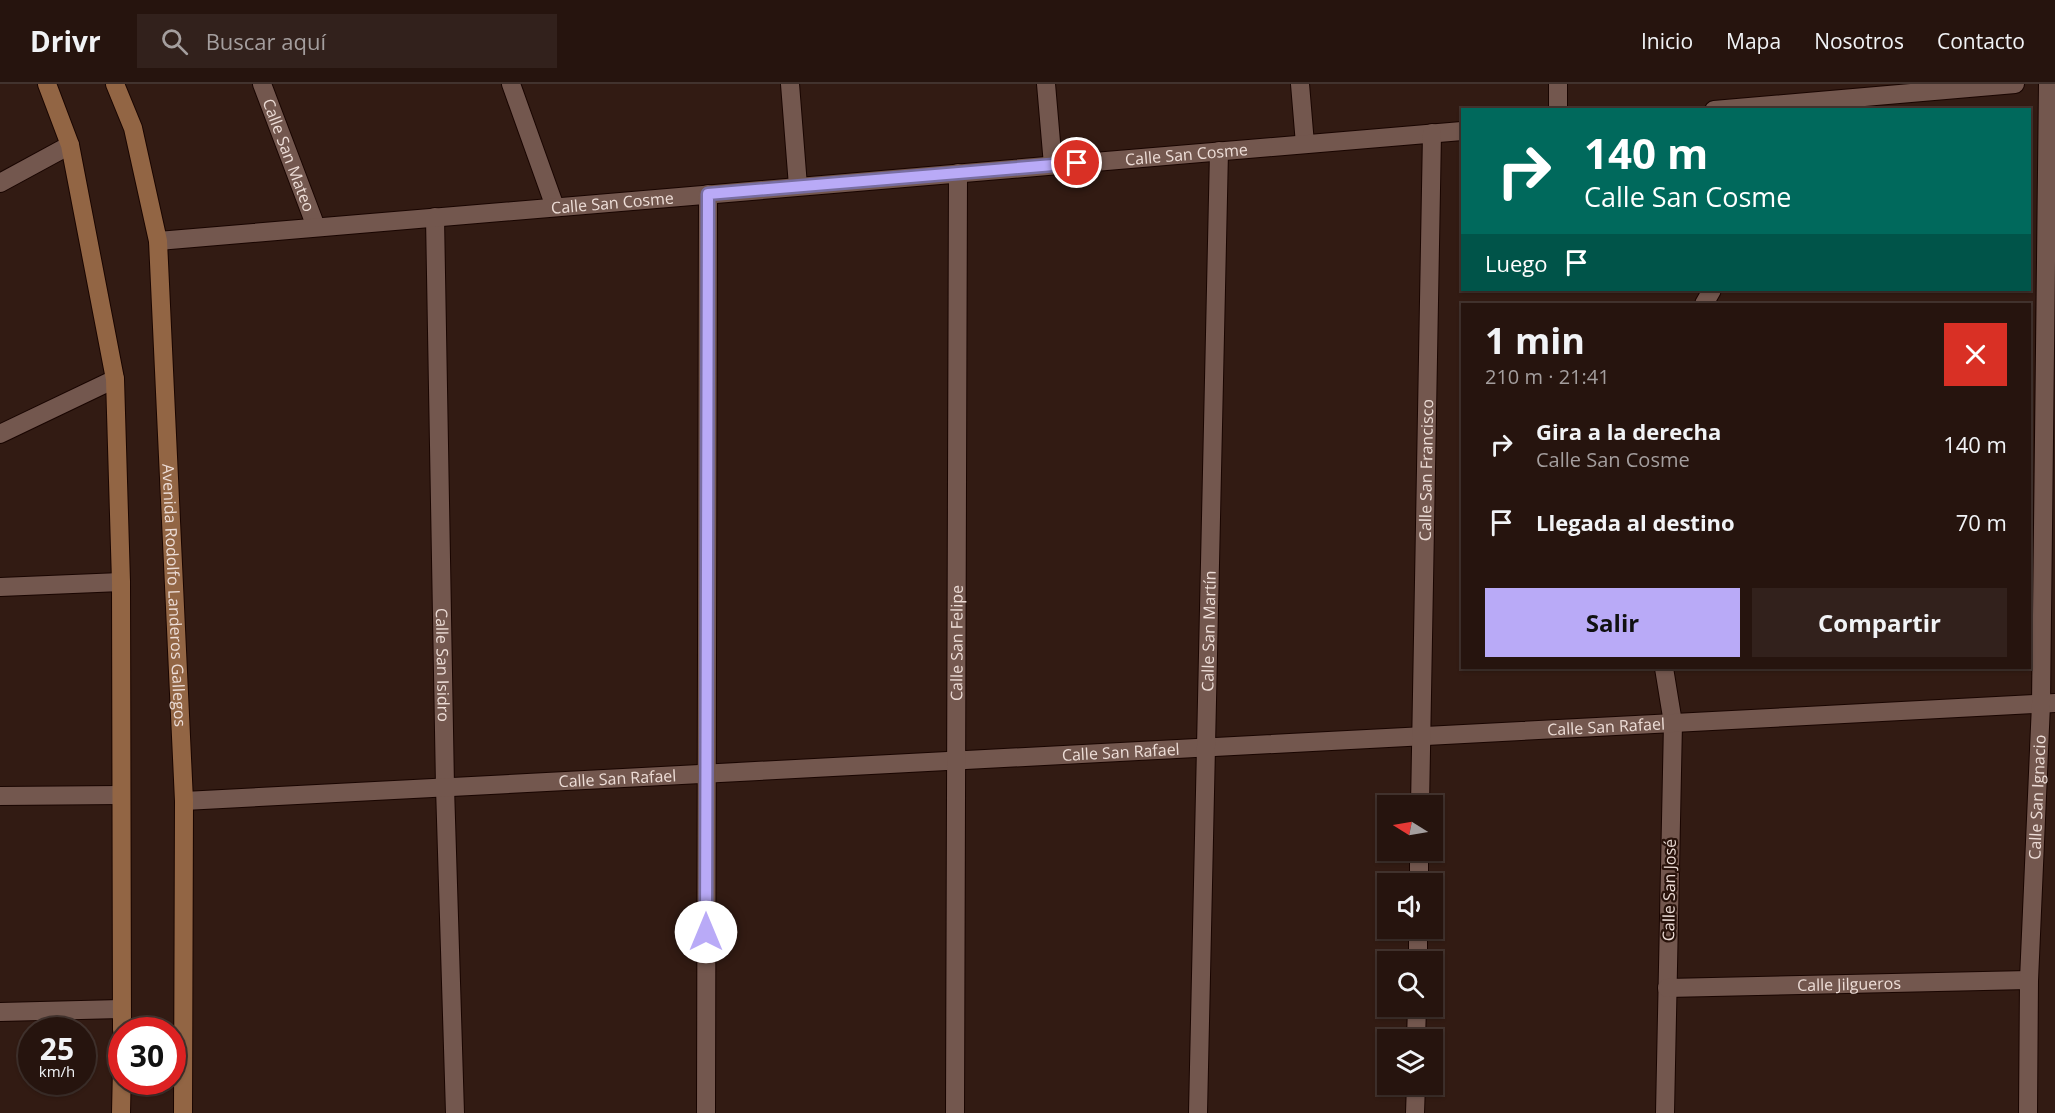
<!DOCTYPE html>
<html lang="es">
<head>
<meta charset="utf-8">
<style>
	body { margin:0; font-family:"Open Sans",sans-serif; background:#32211c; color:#f1f3f6; height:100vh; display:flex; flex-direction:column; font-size:22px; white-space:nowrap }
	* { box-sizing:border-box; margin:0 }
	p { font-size:20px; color:#a49e9e }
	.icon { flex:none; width:33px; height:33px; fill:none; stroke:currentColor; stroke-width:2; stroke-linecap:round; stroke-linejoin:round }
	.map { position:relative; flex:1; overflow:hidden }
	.drawer { position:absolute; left:1461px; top:219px; width:570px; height:366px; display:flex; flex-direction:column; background:#26140e; border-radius:0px; box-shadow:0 2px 4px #0004,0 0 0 2px #42332e }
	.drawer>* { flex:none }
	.guide { position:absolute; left:1461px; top:24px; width:570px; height:183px; border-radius:0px; box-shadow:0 2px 4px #0004,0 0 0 2px #42332e; background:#00695c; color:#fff; overflow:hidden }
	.needle { width:39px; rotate:281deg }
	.tools { position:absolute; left:1377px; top:711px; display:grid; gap:12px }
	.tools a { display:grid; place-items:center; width:66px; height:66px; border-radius:0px; background:#26140e; box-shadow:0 2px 4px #0004,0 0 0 2px #42332e; font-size:30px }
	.speed { position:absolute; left:18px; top:933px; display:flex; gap:12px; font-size:30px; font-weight:700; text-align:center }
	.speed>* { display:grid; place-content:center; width:78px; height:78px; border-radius:50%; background:#26140e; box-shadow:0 2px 4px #0004,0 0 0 2px #42332e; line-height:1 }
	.speed small { font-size:15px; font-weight:400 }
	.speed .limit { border:9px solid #d22; background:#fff; color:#111 }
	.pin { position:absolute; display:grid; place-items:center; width:51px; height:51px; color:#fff; margin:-26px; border:3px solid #fff; border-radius:50%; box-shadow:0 2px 6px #0007 }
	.me { position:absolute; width:66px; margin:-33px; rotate:0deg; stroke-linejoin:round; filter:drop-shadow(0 0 4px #0008) }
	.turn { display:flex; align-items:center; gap:21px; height:126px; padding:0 24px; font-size:27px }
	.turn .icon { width:78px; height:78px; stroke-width:2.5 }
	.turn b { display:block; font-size:42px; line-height:51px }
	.then { display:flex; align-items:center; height:57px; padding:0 24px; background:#0003; gap:12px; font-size:22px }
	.round { display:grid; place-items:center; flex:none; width:63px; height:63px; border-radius:0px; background:#32211c }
	.headline { display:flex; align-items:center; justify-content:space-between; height:102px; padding:0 24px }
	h1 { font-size:36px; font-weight:700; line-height:45px }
	.action { display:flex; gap:12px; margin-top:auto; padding:12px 24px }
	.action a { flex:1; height:69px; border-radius:0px; background:#b9aaf7; color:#111; font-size:24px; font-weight:700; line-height:69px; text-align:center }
	.action a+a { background:#32211c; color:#f1f3f6 }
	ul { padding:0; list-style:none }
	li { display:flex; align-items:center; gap:18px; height:78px; padding:0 24px }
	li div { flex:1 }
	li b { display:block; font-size:22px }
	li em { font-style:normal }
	header { display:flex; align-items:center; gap:36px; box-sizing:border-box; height:84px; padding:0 30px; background:#26140e; border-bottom:2px solid #42332e }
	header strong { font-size:28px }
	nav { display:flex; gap:33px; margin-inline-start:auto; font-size:21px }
	.search { width:420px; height:54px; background:#32211c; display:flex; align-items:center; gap:15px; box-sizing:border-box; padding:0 21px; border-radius:0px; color:#a49e9e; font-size:22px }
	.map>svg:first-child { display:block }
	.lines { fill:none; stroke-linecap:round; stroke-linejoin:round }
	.minor-casing { stroke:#190501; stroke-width:20 }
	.secondary-casing { stroke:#190501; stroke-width:20 }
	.minor { stroke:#73574e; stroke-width:18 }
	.secondary { stroke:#926544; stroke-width:18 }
	.route-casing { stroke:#786ea1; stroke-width:15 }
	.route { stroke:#b9aaf7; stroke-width:10 }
	.labels { text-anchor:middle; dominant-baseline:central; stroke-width:4.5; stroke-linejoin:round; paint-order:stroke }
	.street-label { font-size:16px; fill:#edddd7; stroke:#28120a }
</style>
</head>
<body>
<header>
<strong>Drivr</strong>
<div class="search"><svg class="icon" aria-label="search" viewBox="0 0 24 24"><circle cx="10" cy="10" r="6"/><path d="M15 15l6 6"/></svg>Buscar aquí</div>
<nav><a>Inicio</a><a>Mapa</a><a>Nosotros</a><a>Contacto</a></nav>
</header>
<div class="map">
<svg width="2055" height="1029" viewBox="0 0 2055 1029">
	<rect width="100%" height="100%" fill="#321b13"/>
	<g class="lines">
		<g class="minor-casing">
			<g id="minor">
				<path id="s1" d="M262,0L316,143"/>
				<path d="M511,0L555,123"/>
				<path d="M790,0L798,102"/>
				<path d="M1046,0L1053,81"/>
				<path d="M1300,0L1305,60"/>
				<path d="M1558,0V26"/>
				<path d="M1714,26L2015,0"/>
				<path d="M0,99L70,61"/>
				<path id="s2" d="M435,133L445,703L455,1029"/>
				<path id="s3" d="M158,157L1462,47"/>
				<path d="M1704,220L1712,206"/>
				<path d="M0,350L115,295"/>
				<path d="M0,503L121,498"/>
				<path d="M1664,584L1673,639L1665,1029"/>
				<path d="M0,712L121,711"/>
				<path id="s4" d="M184,717L2055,619"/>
				<path id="s5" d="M1420,722L1432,49"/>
				<path d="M1419,800V766"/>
				<path d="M1418,878V844"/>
				<path id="s6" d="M1667,904L2029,896"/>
				<path d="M0,928L121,925"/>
				<path d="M1416,956L1417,922"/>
				<path d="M706,1029L708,110"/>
				<path id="s7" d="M955,1029L958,89"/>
				<path id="s8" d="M1198,1029L1219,67"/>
				<path d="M1415,1029L1416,1000"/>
				<path id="s9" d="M2028,1029L2029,896L2041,620L2048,0"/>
			</g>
		</g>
		<g class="secondary-casing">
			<g id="secondary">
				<path d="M47,0L70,61L115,295L121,498L122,946"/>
				<path id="s10" d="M115,0L133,44L158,157L184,717L183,1029"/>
				<path d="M121,1029L122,983"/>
			</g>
		</g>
		<use href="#minor" class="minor"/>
		<use href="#secondary" class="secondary"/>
	</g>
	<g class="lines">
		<g class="route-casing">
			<path id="route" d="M706,848L708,110L1077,79"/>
		</g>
		<use href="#route" class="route"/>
	</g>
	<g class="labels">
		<g class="street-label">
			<text stroke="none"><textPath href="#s3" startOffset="1032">Calle San Cosme</textPath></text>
			<text stroke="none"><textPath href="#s1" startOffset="76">Calle San Mateo</textPath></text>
			<text stroke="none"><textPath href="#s3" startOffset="456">Calle San Cosme</textPath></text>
			<text stroke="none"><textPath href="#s5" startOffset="336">Calle San Francisco</textPath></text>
			<text stroke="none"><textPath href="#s10" startOffset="518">Avenida Rodolfo Landeros Gallegos</textPath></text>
			<text stroke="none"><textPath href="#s8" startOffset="482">Calle San Martín</textPath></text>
			<text stroke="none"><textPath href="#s7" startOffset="470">Calle San Felipe</textPath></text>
			<text stroke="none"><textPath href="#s2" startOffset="448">Calle San Isidro</textPath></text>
			<text stroke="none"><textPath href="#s4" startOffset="1424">Calle San Rafael</textPath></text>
			<text stroke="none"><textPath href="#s4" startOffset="938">Calle San Rafael</textPath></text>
			<text stroke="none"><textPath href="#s4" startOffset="434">Calle San Rafael</textPath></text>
			<text stroke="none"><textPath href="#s9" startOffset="316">Calle San Ignacio</textPath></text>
			<text transform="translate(1669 806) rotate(-89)">Calle San José</text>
			<text stroke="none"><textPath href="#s6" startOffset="182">Calle Jilgueros</textPath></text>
		</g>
	</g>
</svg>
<div class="tools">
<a><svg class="needle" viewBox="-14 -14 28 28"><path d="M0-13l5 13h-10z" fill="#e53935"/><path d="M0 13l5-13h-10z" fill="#a49e9e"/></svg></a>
<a><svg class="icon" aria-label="sound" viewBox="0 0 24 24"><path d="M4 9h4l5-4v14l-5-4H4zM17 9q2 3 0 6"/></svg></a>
<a><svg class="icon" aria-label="search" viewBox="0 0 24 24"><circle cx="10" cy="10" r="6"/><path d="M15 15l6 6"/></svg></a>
<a><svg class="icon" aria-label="layers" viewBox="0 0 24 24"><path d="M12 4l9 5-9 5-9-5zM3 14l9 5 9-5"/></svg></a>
</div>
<div class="speed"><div>25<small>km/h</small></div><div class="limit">30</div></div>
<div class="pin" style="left:1077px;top:79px;background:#d93025"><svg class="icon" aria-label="arrive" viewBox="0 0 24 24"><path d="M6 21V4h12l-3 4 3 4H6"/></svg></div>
<svg class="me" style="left:706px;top:848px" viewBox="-20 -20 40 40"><circle r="19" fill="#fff"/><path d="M0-13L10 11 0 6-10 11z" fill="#b9aaf7"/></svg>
<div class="guide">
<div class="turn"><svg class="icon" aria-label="right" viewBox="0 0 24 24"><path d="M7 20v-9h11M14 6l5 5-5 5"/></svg><div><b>140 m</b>Calle San Cosme</div></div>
<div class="then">Luego<svg class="icon" aria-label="arrive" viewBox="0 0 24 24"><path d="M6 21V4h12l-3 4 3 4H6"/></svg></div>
</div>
<section class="drawer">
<div class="headline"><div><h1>1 min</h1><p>210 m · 21:41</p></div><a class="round" style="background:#d93025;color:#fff"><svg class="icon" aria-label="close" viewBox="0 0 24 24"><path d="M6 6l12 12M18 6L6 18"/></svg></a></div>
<ul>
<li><svg class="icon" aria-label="right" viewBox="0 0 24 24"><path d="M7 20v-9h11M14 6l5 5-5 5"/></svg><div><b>Gira a la derecha</b><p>Calle San Cosme</p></div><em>140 m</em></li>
<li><svg class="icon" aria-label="arrive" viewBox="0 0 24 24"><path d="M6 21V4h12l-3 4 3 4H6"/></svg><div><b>Llegada al destino</b></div><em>70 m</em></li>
</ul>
<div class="action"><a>Salir</a><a>Compartir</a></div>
</section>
</div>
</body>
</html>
